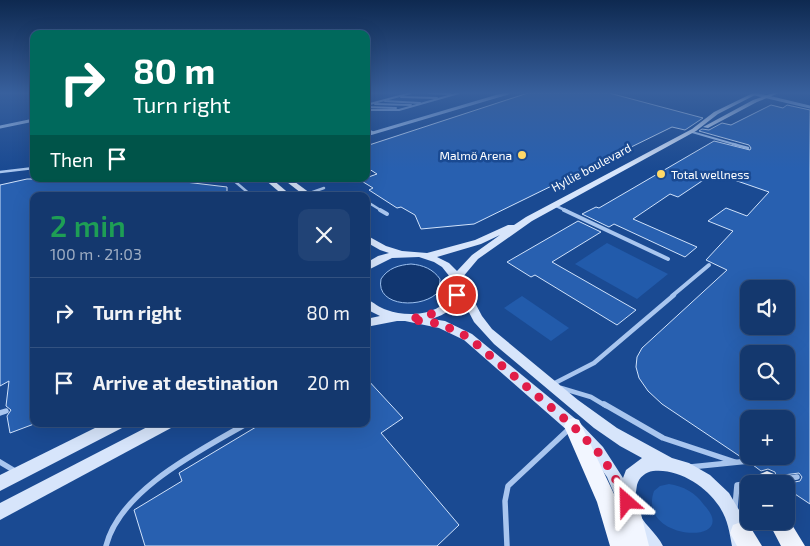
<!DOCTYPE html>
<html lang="en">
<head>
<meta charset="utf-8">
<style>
	body { margin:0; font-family:"Exo 2",sans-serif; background:#214376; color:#f1f3f6; height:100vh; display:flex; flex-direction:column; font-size:19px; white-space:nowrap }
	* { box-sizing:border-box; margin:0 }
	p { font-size:16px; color:#9dacc2 }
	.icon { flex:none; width:28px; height:28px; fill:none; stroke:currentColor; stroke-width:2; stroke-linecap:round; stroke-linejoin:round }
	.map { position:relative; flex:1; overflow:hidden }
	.details { position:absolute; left:30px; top:192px; width:340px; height:235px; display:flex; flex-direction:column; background:#14386e; border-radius:10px; box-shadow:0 5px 20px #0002,0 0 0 1px #335281 }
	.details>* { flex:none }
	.hud { position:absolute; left:30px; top:30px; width:340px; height:152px; border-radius:10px; box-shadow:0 5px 20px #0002,0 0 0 1px #335281; background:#00695c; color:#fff; overflow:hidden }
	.controls { position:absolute; left:740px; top:280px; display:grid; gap:10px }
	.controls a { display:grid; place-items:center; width:55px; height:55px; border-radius:10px; background:#14386e; box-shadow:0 5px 20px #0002,0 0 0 1px #335281; font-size:25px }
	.pin { position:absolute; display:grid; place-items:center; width:42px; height:42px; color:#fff; margin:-21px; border:2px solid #fff; border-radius:50%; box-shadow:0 1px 5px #0007 }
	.me { position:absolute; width:55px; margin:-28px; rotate:335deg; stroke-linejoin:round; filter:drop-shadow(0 0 4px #0008) }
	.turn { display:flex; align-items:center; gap:18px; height:105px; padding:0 20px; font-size:22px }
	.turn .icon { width:65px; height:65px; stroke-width:2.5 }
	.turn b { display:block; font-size:35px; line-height:42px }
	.then { display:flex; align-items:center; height:48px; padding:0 20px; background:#0003; gap:10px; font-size:19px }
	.round { display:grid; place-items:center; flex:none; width:52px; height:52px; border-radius:10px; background:#214376 }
	.summary { display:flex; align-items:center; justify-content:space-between; height:85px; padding:0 20px }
	h1 { font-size:30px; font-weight:600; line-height:38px; color:#1e9e55 }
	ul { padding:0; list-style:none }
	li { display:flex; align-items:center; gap:15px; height:70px; padding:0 20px; border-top:1px solid #335281 }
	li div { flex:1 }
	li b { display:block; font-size:19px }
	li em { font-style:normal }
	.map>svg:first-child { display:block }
	.green { fill:#225bab }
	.water { fill:#113670; stroke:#9cc1f1 }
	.building { fill:#2860b0; stroke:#d0e2fb; fill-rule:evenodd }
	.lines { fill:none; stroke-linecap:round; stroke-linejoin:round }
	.lane-far4 { stroke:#a9c6ef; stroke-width:2 }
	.lane-far3 { stroke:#a9c6ef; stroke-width:2.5 }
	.lane-far2 { stroke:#a9c6ef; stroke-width:4 }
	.lane-far1 { stroke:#a9c6ef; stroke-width:4.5 }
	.lane { stroke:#a9c6ef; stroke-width:5.5 }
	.street { stroke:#a9c6ef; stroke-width:3 }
	.secondary { fill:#d7e5fb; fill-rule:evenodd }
	.primary { fill:#f2f6ff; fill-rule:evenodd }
	.route { stroke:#e11d48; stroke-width:9; stroke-dasharray:0 16.2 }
	.poi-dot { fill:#ffd968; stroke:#1a4a92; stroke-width:2 }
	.labels { text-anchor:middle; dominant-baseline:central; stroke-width:5; stroke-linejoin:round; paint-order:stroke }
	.far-poi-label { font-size:12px; fill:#fff; stroke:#1a4a92; text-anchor:end }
	.far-street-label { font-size:12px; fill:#fff; stroke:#1a4a92 }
</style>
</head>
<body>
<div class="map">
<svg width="810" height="546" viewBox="0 0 810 546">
	<rect width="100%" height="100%" fill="#1a4a92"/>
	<g class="green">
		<path d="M607,243L668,274L637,299L575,264Z"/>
		<path d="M522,296L569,328L551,341L504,308Z"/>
		<path d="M669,484C683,486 696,493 704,505C743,546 636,542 654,491L660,486Z"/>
	</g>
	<path class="water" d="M411,264C423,265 433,269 440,279L439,291C425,309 375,308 381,279C388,268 399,265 411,264Z"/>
	<g class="building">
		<path d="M528,93H609L703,118L685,130L672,127L474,224L421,229L415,215L401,207L397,208L369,190L373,188L360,180L377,174L366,167V146Z"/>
		<path d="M771,105L783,108L787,105L810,110V504L786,488L784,484L800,481L802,477L799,473L776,476L775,472L768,469L761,471L753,465L771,463L773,456H786V419H749L750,456L741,457L662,404L648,391L639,378L636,367L637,357L642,348L727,270L706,260L733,231L708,221L726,208L747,216L769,192L714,173L678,197L670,194L633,219L697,247L685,257L614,224L609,227L582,214L596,207L599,208L714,141L750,150L751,148L749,145L699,131L702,129L709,130L722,123L731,125ZM749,289H786V326H749ZM749,354H786V391H749Z"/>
		<path d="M27,179H160L227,187V196H34V424L10,433L7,416L11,410L6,406L9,381L0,386V185Z"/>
		<path d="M578,221L601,232L552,262L636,310L617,325L535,275L531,277L507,262Z"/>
		<path d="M366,378L403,418L381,433L459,525L437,546H145L134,510L182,481L179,473L261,424H366Z"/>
	</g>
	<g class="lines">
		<g class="lane-far4">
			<path d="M428,93L451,94"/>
			<path d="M401,97L437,98"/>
			<path d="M385,101L420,103"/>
			<path d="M375,104L411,105"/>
			<path d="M366,105L411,93"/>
			<path d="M366,107L396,108"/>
			<path d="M366,110H399L459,93"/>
			<path d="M366,129L374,133"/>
			<path d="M692,132L737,145"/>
		</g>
		<g class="lane-far3">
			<path d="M733,144L748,148"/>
			<path d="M0,172L34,168"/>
			<path d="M232,179L252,196"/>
			<path d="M307,194L324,188"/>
			<path d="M309,194L323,196"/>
			<path d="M347,196L355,193L359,196"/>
			<path d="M366,201L382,211"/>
			<path d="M554,205L567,211"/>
		</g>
		<g class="lane-far2">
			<path d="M380,210L387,214"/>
			<path d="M564,210L668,259"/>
			<path d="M672,296L709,265"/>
		</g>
		<g class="lane-far1">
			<path d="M553,384L594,363L674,295"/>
			<path d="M561,388L591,397L606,406"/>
		</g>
		<g class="lane">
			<path d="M604,404L663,438L735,462"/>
			<path d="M0,413L6,411"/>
			<path d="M0,462L15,471"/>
			<path d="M690,467L769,459"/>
			<path d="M772,481L797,477"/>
			<path d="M735,507L737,485L763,482"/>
			<path d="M106,546C120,490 199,451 246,424"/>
			<path d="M507,546L505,501L508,486L569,429"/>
		</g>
		<g class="street">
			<path d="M755,94L810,107"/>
			<path d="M0,127L34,120"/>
			<path d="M366,135L508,93"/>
		</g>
		<g class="secondary">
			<path d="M753,93H759L718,114L696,131L532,221L478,259L462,278L482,316L492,329L578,400L617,428L672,458L689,463L710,475L729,493L742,515L750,546H732C729,530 728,520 719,506C706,486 678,468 653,471C646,472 639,477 637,485C636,492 635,497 636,504C639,522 656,531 663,546H642L630,530L607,477L593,457L568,431L464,340L439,328L405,321H397L366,327V319L380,316L366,309V299C374,302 379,308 387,310C406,317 439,316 450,296C453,292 453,286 454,282L442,267L434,262L419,257L392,258L366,271V263L378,256L389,253L380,250L366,242V235L386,246L402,251L427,253L475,240L508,225H514L526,217L692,129L714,112ZM500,235L472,255L457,271L449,263L437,257L481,244ZM461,297L474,322L494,344L594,428L620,446L642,458L626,470L623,478L603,447L578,421L472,334L445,321L432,319C446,314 453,309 461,297Z"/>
			<path d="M773,93H779L757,102L708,128L703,127L753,100Z"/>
			<path d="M264,179H272L292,196H284Z"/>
			<path d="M283,179H291L314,196H305Z"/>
			<path d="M103,424H124L122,428L0,491V475Z"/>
			<path d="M153,424H173L171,428L0,520V503Z"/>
		</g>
		<g class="primary">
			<path d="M573,418L579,420L614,494L624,521L627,514L634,510L641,514L649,546H610L597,502L564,426L567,420Z"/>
			<path d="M767,471L774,474L777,484H757L760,474Z"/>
			<path d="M786,515L805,546H781L768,521H786Z"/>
			<path d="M741,522L749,525L762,546H737L730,533L733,525Z"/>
		</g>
	</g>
	<linearGradient id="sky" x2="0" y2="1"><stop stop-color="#0e2950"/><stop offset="0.55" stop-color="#38609d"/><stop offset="1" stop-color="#38609d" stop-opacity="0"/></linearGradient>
	<rect width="810" height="169" fill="url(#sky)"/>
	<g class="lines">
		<path class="route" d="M457,295C443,312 430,316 409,319L441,324L468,337L573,426L598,452L612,472L627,502"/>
	</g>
	<g class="poi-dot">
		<circle cx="522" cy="155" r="5"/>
		<circle cx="661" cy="174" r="5"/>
	</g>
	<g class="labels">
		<g class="far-poi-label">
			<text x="512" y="155">Malmö Arena</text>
			<text x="671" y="174" text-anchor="start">Total wellness</text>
		</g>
		<g class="far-street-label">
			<text transform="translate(591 167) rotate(-28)">Hyllie boulevard</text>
		</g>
	</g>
</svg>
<div class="controls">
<a><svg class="icon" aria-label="sound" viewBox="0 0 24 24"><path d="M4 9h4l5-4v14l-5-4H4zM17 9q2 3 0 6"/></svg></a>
<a><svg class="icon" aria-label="search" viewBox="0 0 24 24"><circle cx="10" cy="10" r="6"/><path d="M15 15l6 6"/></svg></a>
<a>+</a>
<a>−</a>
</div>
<div class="pin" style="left:457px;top:295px;background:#d93025"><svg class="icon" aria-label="arrive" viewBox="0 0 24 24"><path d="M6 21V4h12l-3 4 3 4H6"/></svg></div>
<svg class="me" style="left:627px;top:502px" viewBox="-20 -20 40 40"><path d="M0-17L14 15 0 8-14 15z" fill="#e11d48" stroke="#fff" stroke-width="4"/></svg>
<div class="hud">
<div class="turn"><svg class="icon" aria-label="right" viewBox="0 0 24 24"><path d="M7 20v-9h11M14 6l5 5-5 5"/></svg><div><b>80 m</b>Turn right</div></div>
<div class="then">Then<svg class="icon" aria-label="arrive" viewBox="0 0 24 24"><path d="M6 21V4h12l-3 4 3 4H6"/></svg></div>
</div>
<section class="details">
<div class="summary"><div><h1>2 min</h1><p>100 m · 21:03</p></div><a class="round"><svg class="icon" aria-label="close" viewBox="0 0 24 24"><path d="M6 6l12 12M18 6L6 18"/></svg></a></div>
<ul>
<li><svg class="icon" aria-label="right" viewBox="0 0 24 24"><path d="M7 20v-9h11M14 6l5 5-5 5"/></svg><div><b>Turn right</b></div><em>80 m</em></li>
<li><svg class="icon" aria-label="arrive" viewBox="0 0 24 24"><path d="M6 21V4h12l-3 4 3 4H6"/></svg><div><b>Arrive at destination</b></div><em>20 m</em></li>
</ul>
</section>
</div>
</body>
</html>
